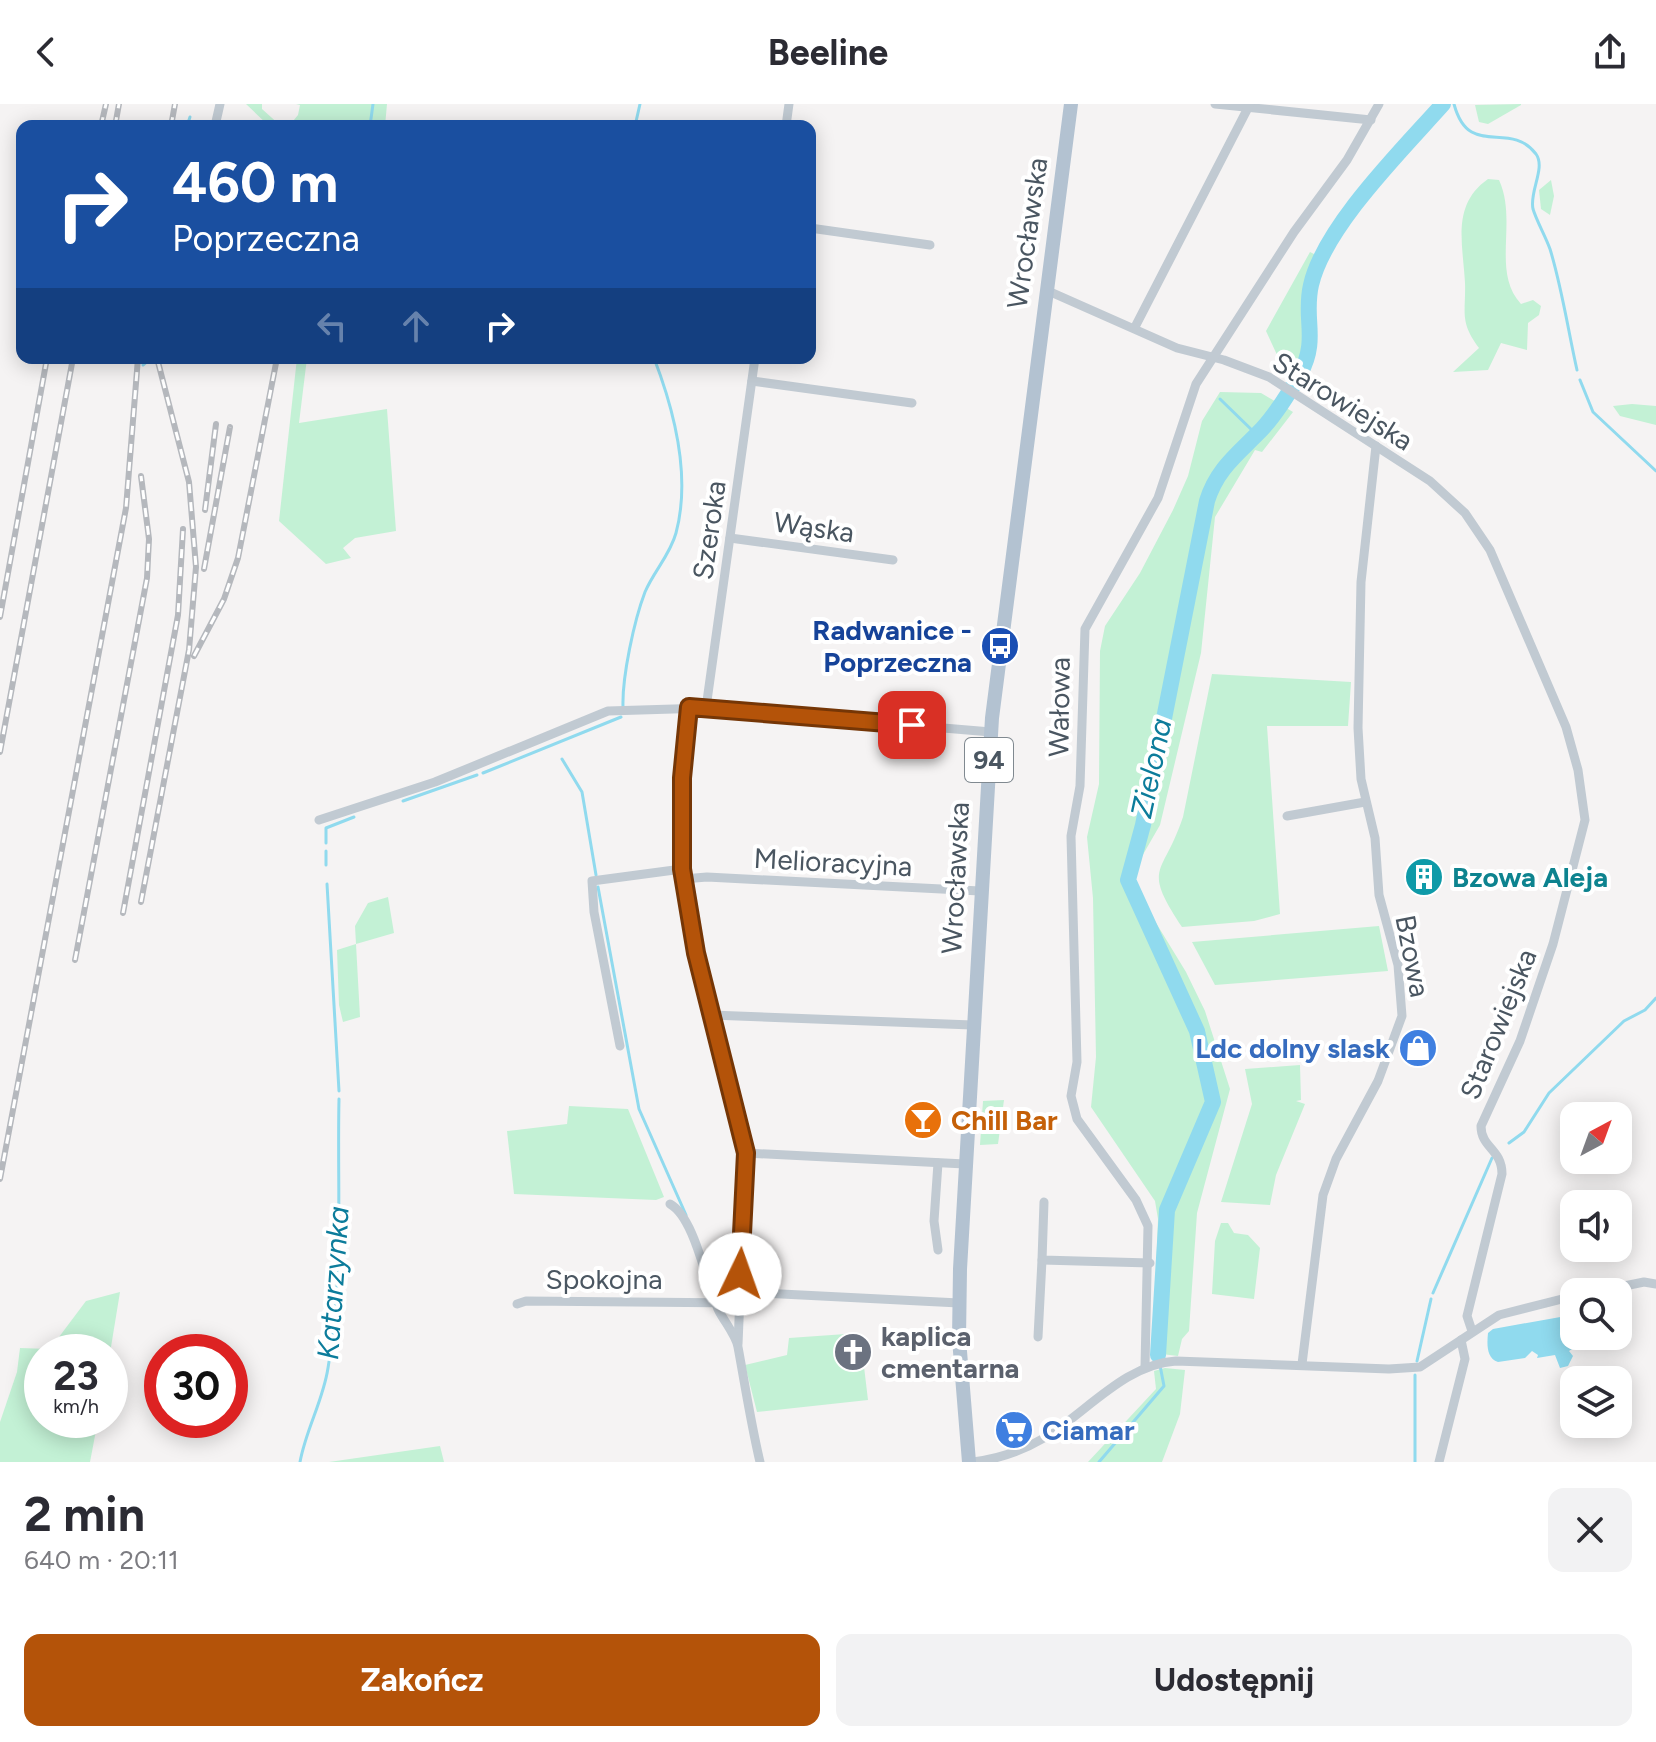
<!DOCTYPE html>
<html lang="pl">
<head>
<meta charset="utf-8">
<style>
	body { margin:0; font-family:Figtree,sans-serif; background:#f2f2f3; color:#2b2b33; height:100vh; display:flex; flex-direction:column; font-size:30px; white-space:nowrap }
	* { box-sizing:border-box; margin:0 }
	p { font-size:26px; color:#7c7c81 }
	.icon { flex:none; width:44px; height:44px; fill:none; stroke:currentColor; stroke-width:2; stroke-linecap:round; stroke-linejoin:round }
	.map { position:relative; height:1358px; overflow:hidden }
	.side { display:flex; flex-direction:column; background:#fff; flex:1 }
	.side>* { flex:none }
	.guide { position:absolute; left:16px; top:16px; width:800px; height:244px; border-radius:16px; box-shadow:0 4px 20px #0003; background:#1a4fa0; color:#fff; overflow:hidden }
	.needle { width:52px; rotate:41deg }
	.buttons { position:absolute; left:1560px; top:998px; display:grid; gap:16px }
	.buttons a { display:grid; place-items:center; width:72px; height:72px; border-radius:16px; background:#fff; box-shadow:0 4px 20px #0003; font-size:40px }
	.speed { position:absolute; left:24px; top:1230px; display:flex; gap:16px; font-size:40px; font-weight:700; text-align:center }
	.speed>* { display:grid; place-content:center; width:104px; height:104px; border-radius:50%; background:#fff; box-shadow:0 4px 20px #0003; line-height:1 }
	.speed small { font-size:20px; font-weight:400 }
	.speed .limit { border:12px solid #d22; background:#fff; color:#111 }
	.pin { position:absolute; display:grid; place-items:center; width:68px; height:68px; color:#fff; margin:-34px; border-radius:16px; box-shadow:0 4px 12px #0006 }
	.me { position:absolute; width:88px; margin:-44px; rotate:3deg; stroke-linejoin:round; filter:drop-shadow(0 0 6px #0008) }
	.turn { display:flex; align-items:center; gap:28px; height:168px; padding:0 24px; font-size:36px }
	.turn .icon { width:104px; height:104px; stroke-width:2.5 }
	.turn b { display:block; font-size:56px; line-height:68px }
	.lanes { display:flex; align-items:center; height:76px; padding:0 24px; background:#0003; justify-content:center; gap:40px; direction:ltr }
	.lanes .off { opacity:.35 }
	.round { display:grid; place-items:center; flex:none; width:84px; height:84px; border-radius:16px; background:#f2f2f3 }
	.head { display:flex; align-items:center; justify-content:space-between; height:136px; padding:0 24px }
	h1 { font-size:48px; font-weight:700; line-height:60px }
	.action { display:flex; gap:16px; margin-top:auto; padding:16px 24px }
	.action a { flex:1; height:92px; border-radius:16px; background:#b45309; color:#fff; font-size:32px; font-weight:700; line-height:92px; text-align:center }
	.action a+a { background:#f2f2f3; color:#2b2b33 }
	header { display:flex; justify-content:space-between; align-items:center; height:104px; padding:0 24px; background:#fff; font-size:36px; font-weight:700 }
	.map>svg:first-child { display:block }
	.green { fill:#c3f1d5 }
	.water { fill:#90daee }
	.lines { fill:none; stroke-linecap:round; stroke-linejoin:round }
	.stream { stroke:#90daee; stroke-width:3 }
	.river { stroke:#90daee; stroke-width:16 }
	.street { stroke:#c1cad2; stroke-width:9 }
	.primary { stroke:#b3c2d1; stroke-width:14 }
	.rail-casing { stroke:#b5b8bd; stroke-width:6 }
	.rail { stroke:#fff; stroke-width:3; stroke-dasharray:9; stroke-linecap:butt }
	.route-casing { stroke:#753606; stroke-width:20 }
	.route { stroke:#b45309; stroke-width:14 }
	.labels { text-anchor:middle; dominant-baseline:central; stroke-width:8; stroke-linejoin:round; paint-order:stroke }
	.shield { fill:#fff; stroke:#808990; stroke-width:2 }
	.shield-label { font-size:26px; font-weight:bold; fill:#4a5661 }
	.street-label { font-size:28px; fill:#4a5661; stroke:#fff }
	.transit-label { font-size:28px; font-weight:bold; fill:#164399; stroke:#fff; text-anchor:end }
	.culture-label { font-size:28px; font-weight:bold; fill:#0d838f; stroke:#fff; text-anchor:start }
	.shop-label { font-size:28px; font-weight:bold; fill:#366cbe; stroke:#fff; text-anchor:end }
	.food-label { font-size:28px; font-weight:bold; fill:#c56008; stroke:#fff; text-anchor:start }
	.worship-label { font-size:28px; font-weight:bold; fill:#5b616d; stroke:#fff; text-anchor:start }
	.water-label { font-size:30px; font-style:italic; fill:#0c7c9b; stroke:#fff }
</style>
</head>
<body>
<header><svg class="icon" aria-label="back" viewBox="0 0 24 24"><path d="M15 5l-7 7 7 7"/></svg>Beeline<svg class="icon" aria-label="share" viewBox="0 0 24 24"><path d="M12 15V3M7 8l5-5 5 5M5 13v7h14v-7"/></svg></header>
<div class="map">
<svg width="1656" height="1358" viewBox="0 0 1656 1358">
	<rect width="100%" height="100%" fill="#f5f3f3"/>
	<g class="green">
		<path d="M246,0H262V5L281,22H269Z"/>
		<path d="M296,0H387L385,22H289L298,11L300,1Z"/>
		<path d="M1475,1L1521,0V1L1488,20L1479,18Z"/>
		<path d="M1488,75L1499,76C1518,117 1491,168 1521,200L1533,196L1541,202L1539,211L1528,219L1527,246L1501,239L1488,266L1453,268L1479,244C1459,217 1466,209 1465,179C1463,140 1451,101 1488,75Z"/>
		<path d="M1551,76L1554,92L1550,111L1541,105L1539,86Z"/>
		<path d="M1310,148L1318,152C1313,163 1307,175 1305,188C1302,218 1315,247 1291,272L1285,268L1266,227Z"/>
		<path d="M297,254H307L299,319L387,305L396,427L355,434L343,444L351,454L326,460L279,417Z"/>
		<path d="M1220,288L1261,289L1293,308L1262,348L1255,346L1215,413L1201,549L1160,721L1137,761L1135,777L1139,791L1186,868L1205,907L1230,985L1197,1109L1189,1227L1182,1235L1178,1252L1153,1249L1158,1115L1155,1097L1091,1003L1096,953L1093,794L1087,733L1099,680L1100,547L1105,522L1140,469L1173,406L1188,372L1202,317Z"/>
		<path d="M1632,300L1656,302V321L1620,312L1613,302Z"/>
		<path d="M1212,570L1351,578L1348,622H1267L1280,810L1254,817L1182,823C1141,761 1163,773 1183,713Z"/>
		<path d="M388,793L394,829L356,840L360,913L343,918L339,901L337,846L356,840L355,822L368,799Z"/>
		<path d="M1379,822L1388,867L1215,881L1192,838Z"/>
		<path d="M1300,961L1301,996L1296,997L1305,1000L1276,1071L1270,1101L1221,1098L1252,1000L1245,965Z"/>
		<path d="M1004,996L998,1040L980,1041L983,997Z"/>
		<path d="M569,1002L628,1005L664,1093L656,1096L514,1090L507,1027L567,1020Z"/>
		<path d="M1221,1119H1228L1234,1129L1248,1131L1260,1144L1254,1195L1212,1190L1215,1137Z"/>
		<path d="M120,1188L110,1249L42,1248V1316H98L90,1358H0V1318L17,1268L20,1244L50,1245L86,1197Z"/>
		<path d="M860,1229L868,1296L757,1308L745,1261L787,1251L789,1234Z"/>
		<path d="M1165,1264L1185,1266L1180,1310L1162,1358H1088L1156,1285L1154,1267Z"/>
		<path d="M440,1342L444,1358H329Z"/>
	</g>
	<path class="water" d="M1566,1212L1574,1214L1575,1243L1569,1247L1573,1252L1568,1262L1560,1264L1555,1251L1537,1254L1538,1251L1532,1247L1525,1254L1498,1258C1486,1254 1487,1239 1488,1229L1493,1225Z"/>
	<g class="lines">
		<g class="stream">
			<path d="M1454,0C1469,56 1509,15 1536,50C1546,64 1529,88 1533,105C1537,118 1545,131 1550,145C1562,184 1568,226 1577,266"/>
			<path d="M187,22L190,13"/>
			<path d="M370,22L373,0"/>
			<path d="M635,22L640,0"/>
			<path d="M143,261L150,255"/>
			<path d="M1580,276L1593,308L1656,367"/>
			<path d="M1220,295L1256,330"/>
			<path d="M623,603C622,573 634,517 645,488C654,467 670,451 676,429C691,373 674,306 654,254"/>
			<path d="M562,655L582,688L596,771"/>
			<path d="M483,669L621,613"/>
			<path d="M403,697L477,671"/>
			<path d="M326,739V724L354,713"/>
			<path d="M326,747V761"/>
			<path d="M327,780L339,987"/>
			<path d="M598,783L639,1005L686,1111"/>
			<path d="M1509,1039L1524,1028L1549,989L1624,917L1645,906L1656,894"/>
			<path d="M708,1162L719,1188"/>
			<path d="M1433,1189L1492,1054"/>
			<path d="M1417,1257L1431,1195"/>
			<path d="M300,1358C306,1325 323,1297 328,1264C344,1176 337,1085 339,995"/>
			<path d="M1099,1358L1164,1282L1158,1251"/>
			<path d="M1415,1358V1271"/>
		</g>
		<path class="river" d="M1158,1251L1167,1106L1213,998L1197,927L1128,776L1143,721L1207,397C1217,364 1239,349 1262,325C1277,309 1289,289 1300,270C1319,235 1303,215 1311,181C1324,123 1403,45 1443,0"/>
		<g class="street">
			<path d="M1215,0L1371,16"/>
			<path d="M215,22L220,0"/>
			<path d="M786,22L789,0"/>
			<path d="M810,124L930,141"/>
			<path d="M1046,186L1177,244L1224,256L1269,273L1430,377L1465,409L1490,446L1566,623L1578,666L1585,716L1553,840L1520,937L1481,1022C1481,1044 1502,1045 1502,1070L1467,1212L1472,1227"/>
			<path d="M1135,223L1250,0"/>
			<path d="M752,277L912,299"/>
			<path d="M730,434L893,456"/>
			<path d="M689,603L682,674L683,775L699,862L746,1049L738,1240"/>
			<path d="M706,604L755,254"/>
			<path d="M1287,712L1365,698"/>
			<path d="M319,716L435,678L608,607L706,604L991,628"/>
			<path d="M683,775L707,773L980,787"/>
			<path d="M711,911L972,921"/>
			<path d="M620,942L594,808L592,777L682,765"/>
			<path d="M746,1049L965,1060"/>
			<path d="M1044,1098L1042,1156L1150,1159"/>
			<path d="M670,1100C695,1114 706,1179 718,1205C723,1216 736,1231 738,1243C745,1281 751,1320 760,1358"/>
			<path d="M938,1146L934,1117L938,1059"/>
			<path d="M740,1188L959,1199"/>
			<path d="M1595,1188L1644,1178L1656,1180"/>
			<path d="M517,1200L526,1197L740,1199"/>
			<path d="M1038,1233L1042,1156"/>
			<path d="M1302,1260L1323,1091L1336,1055L1378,977L1402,912L1398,861L1379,791L1375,734L1361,675L1358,624L1361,478L1376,342"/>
			<path d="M1145,1263L1148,1122L1136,1096L1077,1015L1071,992L1077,958L1071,732L1080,682L1085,525L1158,394L1196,280L1294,128L1347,56L1379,0"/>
			<path d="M973,1358C998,1355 1022,1347 1044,1334C1086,1309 1125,1260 1176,1257L1389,1265L1420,1263L1499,1211L1574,1192"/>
			<path d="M1439,1358L1465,1255L1461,1236"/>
		</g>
		<path class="primary" d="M969,1358L959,1235L960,1165L992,614L1071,0"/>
		<g class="rail-casing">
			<g id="rail">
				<path d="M101,22L106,0"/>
				<path d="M115,22L119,0"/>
				<path d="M171,22L175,0"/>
				<path d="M205,406L216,320"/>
				<path d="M204,465L230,323"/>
				<path d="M0,513L47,254"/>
				<path d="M194,552L224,495L238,454L277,254"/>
				<path d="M0,648L73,254"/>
				<path d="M141,798L189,546L196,463L189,378L157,254"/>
				<path d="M123,809L178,511L183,425"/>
				<path d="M75,856L147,474L149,435L141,372"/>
				<path d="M0,1075L126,404L138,254"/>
			</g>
		</g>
		<use href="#rail" class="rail"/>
	</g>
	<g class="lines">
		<g class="route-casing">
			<path id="route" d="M740,1170L746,1049L696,849L682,765V674L689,603L912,621"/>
		</g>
		<use href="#route" class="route"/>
	</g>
	<defs>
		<g id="bus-disc" transform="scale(2)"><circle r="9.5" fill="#1a4fb4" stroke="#fff"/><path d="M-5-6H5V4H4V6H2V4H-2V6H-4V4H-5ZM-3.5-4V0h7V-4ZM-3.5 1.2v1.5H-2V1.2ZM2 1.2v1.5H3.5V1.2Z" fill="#fff"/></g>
		<g id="building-disc" transform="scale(2)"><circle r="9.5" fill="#0f9aa8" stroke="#fff"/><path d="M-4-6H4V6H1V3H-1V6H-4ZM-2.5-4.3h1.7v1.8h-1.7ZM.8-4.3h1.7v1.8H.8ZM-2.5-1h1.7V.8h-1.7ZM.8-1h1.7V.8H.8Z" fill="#fff"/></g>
		<g id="shop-disc" transform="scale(2)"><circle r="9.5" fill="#3f7fe0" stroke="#fff"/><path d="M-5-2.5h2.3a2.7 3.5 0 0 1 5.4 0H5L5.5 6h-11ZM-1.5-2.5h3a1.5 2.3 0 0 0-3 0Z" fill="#fff"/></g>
		<g id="bar-disc" transform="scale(2)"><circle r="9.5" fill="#e8710a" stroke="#fff"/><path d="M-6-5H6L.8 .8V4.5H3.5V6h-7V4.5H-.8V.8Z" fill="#fff"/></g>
		<g id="church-disc" transform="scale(2)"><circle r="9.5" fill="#6b7280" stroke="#fff"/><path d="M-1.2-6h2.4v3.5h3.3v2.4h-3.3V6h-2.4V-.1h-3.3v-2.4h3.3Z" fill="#fff"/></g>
		<g id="supermarket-disc" transform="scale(2)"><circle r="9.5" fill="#3f7fe0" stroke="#fff"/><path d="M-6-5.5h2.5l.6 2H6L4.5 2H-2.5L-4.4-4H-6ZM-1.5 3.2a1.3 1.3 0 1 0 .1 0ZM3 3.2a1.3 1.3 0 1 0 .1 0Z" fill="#fff"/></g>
	</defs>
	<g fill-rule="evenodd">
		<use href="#bus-disc" x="1000" y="542"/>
		<use href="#building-disc" x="1424" y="773"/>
		<use href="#shop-disc" x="1418" y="944"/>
		<use href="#bar-disc" x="923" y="1016"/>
		<use href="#church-disc" x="853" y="1248"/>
		<use href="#supermarket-disc" x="1014" y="1326"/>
	</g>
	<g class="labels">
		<rect class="shield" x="965" y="634" width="48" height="44" rx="6"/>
		<g class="shield-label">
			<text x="989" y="656">94</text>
		</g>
		<g class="street-label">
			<text transform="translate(1027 129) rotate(-82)">Wrocławska</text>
			<text transform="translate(1343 297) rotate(32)">Starowiejska</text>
			<text transform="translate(814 423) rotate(8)">Wąska</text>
			<text transform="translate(709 426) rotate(-82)">Szeroka</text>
			<text transform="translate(1059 603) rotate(-89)">Wałowa</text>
			<text transform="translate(833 758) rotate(3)">Melioracyjna</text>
			<text transform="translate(955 774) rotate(-87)">Wrocławska</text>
			<text transform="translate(1413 852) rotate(79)">Bzowa</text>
			<text transform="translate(1498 920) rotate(-68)">Starowiejska</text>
			<text x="604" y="1175">Spokojna</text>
		</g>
		<g class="transit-label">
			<text x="972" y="526">Radwanice -<tspan x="972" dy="32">Poprzeczna</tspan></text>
		</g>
		<g class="culture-label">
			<text x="1452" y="773">Bzowa Aleja</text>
		</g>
		<g class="shop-label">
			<text x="1390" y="944">Ldc dolny slask</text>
			<text x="1042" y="1326" text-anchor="start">Ciamar</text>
		</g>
		<g class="food-label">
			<text x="951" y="1016">Chill Bar</text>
		</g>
		<g class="worship-label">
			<text x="881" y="1232">kaplica<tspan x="881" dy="32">cmentarna</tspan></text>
		</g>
		<g class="water-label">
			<text transform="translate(1151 664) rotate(-78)">Zielona</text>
			<text transform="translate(333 1179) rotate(-86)">Katarzynka</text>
		</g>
	</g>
</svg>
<div class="buttons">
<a><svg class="needle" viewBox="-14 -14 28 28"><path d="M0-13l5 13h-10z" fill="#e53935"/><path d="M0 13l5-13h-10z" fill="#7c7c81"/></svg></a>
<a><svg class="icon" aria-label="sound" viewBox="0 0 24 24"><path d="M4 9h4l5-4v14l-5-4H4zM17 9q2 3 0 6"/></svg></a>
<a><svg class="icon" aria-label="search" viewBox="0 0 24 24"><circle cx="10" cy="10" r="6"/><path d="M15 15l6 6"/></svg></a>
<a><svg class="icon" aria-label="layers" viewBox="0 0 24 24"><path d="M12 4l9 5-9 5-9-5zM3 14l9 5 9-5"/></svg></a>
</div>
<div class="speed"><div>23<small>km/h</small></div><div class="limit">30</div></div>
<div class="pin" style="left:912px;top:621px;background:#d93025"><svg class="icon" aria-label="arrive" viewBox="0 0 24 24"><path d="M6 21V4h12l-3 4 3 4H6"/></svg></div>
<svg class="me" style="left:740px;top:1170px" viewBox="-20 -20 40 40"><circle r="19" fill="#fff"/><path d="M0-13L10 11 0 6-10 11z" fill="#b45309"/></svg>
<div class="guide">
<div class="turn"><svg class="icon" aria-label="right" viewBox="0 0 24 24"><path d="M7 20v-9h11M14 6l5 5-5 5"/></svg><div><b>460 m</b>Poprzeczna</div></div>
<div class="lanes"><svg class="icon off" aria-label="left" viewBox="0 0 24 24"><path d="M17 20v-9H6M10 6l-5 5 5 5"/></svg><svg class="icon off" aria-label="ahead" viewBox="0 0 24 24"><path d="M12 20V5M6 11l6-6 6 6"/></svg><svg class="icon" aria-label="right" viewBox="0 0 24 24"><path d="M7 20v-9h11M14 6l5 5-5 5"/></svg></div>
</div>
</div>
<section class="side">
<div class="head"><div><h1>2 min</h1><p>640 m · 20:11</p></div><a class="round"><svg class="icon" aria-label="close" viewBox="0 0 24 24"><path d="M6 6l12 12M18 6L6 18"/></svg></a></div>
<div class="action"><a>Zakończ</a><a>Udostępnij</a></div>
</section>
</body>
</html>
